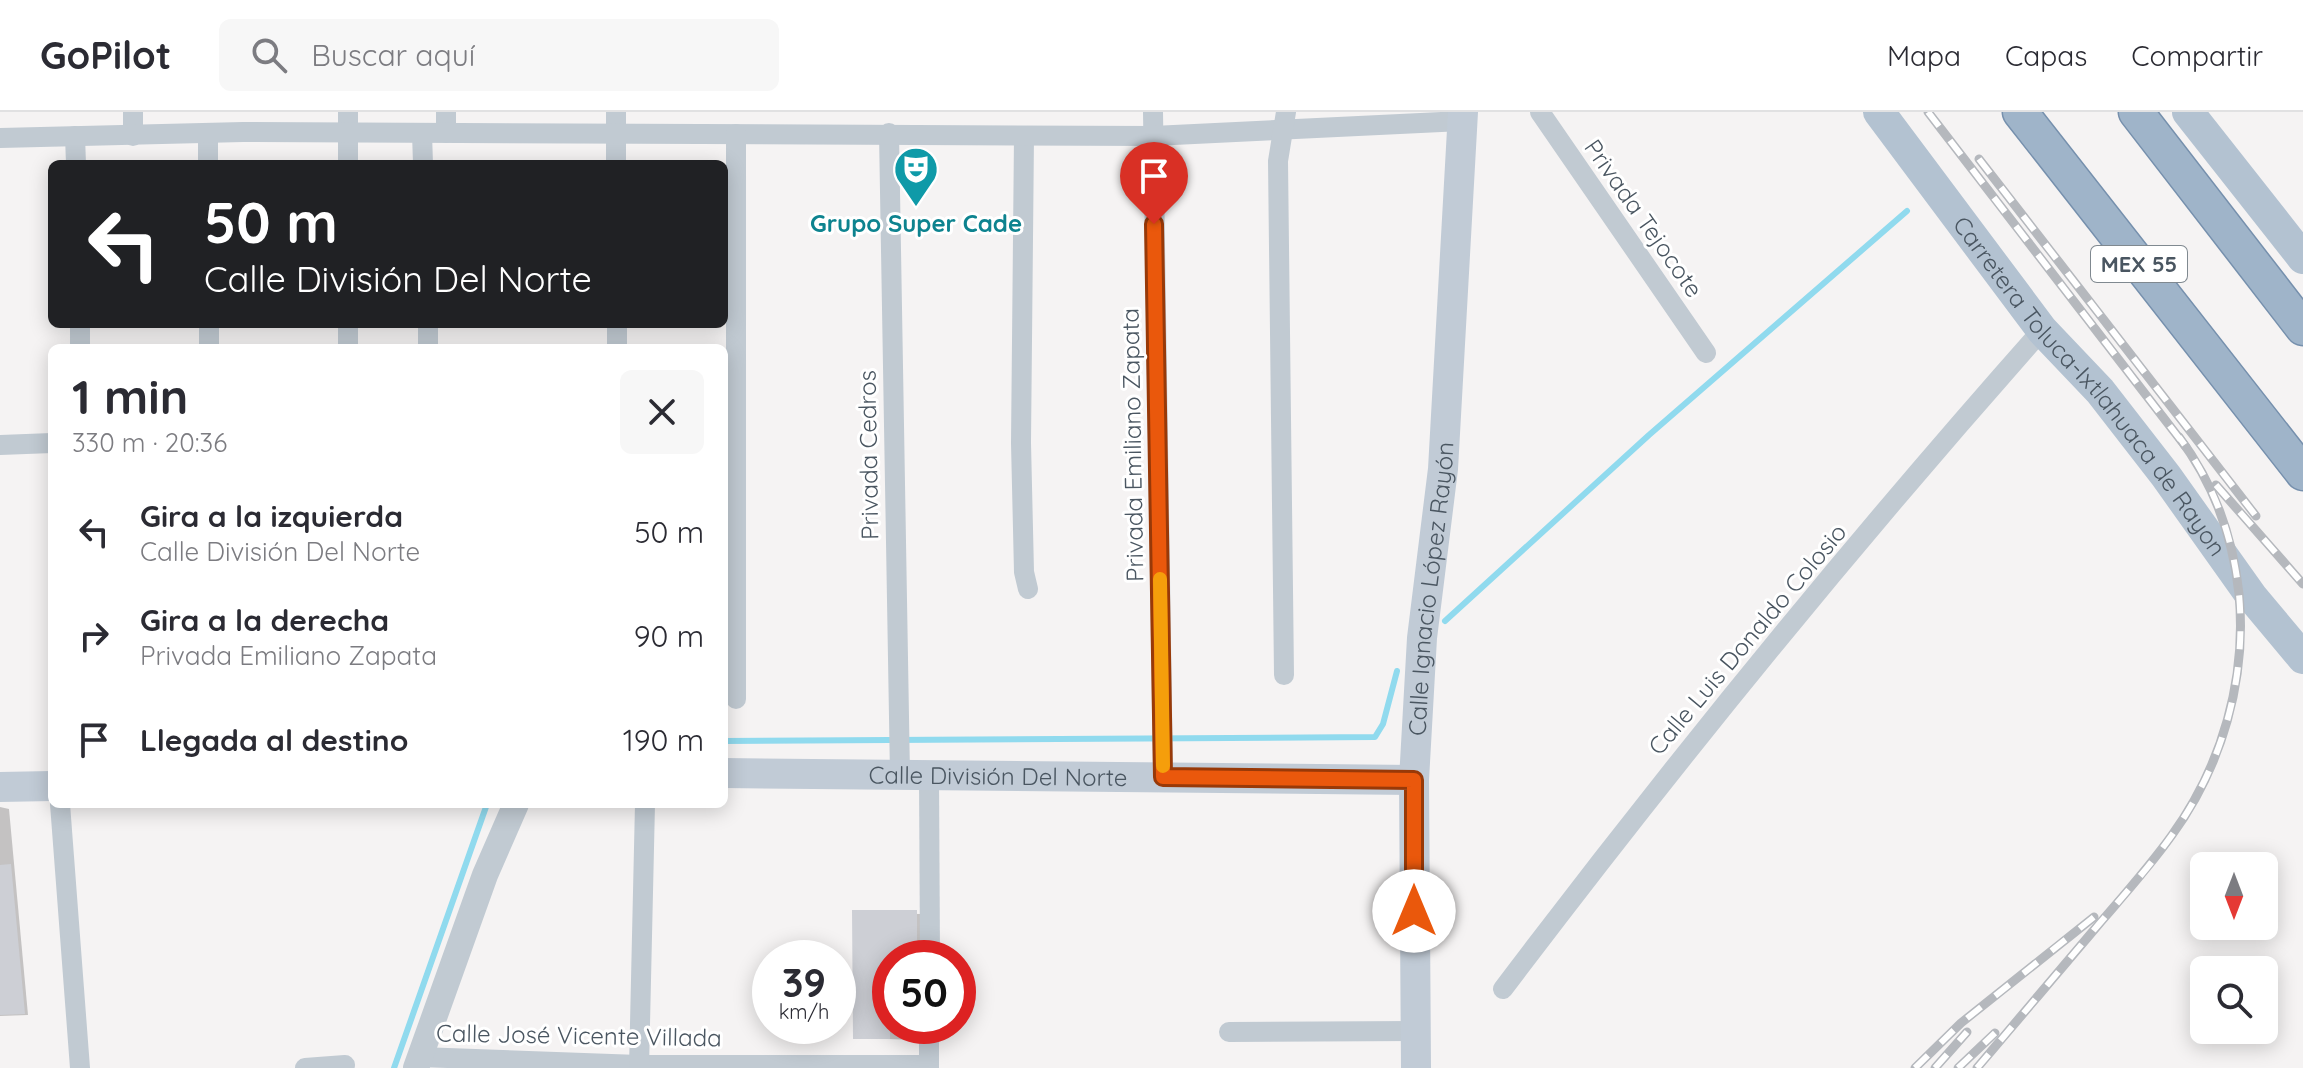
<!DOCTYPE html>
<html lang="es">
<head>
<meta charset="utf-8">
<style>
	body { margin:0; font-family:Quicksand,sans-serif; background:#f7f7f7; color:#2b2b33; height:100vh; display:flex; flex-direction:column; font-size:30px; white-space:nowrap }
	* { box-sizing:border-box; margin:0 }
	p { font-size:26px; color:#7c7c81 }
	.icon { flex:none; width:44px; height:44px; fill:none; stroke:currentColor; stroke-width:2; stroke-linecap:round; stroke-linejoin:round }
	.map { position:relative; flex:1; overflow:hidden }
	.sheet { position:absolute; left:48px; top:232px; width:680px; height:464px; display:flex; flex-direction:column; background:#fff; border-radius:12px; box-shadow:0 4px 20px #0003 }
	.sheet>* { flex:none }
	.hud { position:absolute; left:48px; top:48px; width:680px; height:168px; border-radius:12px; box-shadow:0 4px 20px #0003; background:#202124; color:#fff; overflow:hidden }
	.needle { width:52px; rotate:180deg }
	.buttons { position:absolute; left:2190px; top:740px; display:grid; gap:16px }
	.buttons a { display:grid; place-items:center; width:88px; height:88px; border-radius:12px; background:#fff; box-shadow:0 4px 20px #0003; font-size:40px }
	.speed { position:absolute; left:752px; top:828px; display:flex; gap:16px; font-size:40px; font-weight:700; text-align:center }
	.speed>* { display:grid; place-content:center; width:104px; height:104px; border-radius:50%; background:#fff; box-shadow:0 4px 20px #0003; line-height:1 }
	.speed small { font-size:20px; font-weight:400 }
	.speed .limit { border:12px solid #d22; background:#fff; color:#111 }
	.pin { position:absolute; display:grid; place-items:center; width:68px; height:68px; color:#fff; margin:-82px -34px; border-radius:50% 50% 50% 0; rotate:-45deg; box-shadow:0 0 8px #0007 }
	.pin .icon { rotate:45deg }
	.me { position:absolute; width:88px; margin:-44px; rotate:0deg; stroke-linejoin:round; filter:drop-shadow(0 0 6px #0008) }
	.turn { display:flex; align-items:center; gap:28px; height:168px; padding:0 24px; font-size:36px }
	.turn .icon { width:104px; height:104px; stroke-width:2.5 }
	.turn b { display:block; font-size:56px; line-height:68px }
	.round { display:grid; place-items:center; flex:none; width:84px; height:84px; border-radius:12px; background:#f7f7f7 }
	.head { display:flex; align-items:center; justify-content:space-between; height:136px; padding:0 24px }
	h1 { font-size:48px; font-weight:700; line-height:60px }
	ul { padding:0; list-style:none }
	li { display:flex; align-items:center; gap:24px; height:104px; padding:0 24px }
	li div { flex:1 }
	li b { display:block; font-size:30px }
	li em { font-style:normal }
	header { display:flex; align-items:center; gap:48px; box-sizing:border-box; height:112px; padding:0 40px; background:#fff; border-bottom:2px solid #e1e1e2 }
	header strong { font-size:38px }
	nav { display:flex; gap:44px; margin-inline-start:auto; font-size:28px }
	.search { width:560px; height:72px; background:#f7f7f7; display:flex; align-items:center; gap:20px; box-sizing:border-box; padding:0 28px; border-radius:12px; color:#7c7c81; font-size:30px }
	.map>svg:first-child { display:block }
	.shadow { fill:#0003 }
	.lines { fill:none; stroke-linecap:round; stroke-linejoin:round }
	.stream { stroke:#90daee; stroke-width:6 }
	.building { fill:#cdcfd5 }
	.trunk-casing { stroke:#7690ad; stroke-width:37 }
	.minor { stroke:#c1cad2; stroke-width:20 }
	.tertiary { stroke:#c1cad2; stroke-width:26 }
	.secondary { stroke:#c1cbd6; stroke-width:30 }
	.primary { stroke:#b3c2d1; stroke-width:32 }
	.trunk { stroke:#9fb4c9; stroke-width:34 }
	.rail-casing { stroke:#b5b8bd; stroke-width:9 }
	.rail { stroke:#fff; stroke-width:6; stroke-dasharray:18; stroke-linecap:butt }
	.route-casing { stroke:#983908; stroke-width:20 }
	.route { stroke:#ea580c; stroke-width:14 }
	.slow { stroke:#f59e0b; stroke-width:14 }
	.labels { text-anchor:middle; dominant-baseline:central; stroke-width:6; stroke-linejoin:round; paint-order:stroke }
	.shield { fill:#fff; stroke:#808990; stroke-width:2 }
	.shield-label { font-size:22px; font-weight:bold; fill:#4a5661 }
	.street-label { font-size:24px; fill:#4a5661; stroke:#fff }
	.culture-label { font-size:24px; font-weight:bold; fill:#0d838f; stroke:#fff }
</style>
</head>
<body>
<header>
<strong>GoPilot</strong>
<div class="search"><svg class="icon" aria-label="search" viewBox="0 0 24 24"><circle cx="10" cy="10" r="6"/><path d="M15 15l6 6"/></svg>Buscar aquí</div>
<nav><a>Mapa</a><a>Capas</a><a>Compartir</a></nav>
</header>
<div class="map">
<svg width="2303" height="956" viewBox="0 0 2303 956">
	<rect width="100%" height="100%" fill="#f5f3f3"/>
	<g class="shadow">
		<path d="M0,695L9,697L28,903L0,904Z"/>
		<path d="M854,800L920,802V846H890V914H920L919,928L855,926Z"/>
	</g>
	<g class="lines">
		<g class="stream">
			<path d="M1445,509L1649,323L1907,99"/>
			<path d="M724,629L1375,625L1383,612L1397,559"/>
			<path d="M394,956L487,692"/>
		</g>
	</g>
	<g class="building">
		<path d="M11,752L25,902L0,903V753Z"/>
		<path d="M852,798H917V846H890V927H853Z"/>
	</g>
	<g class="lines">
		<g class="trunk-casing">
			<g id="trunk">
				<path d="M2020,0L2303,361"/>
				<path d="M2136,0L2303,216"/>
			</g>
		</g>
		<g class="minor">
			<path d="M133,0V24"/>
			<path d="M348,0V52"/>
			<path d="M446,0V21"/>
			<path d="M616,0V52"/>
			<path d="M1153,0L1163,665"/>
			<path d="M1540,0L1706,241"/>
			<path d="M208,21V52"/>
			<path d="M422,21L423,52"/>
			<path d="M889,21L900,663"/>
			<path d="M75,24L76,52"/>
			<path d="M1024,24L1021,331L1024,460L1028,477"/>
			<path d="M0,26L243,20L1153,24L1462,9"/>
			<path d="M80,212V236"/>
			<path d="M209,212V236"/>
			<path d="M348,212V236"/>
			<path d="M428,212V236"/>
			<path d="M617,212V236"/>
			<path d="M0,333L52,331"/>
			<path d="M1284,563L1278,49L1286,0"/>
			<path d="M736,587V22"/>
			<path d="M929,665L930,846"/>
			<path d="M60,692L80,956"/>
			<path d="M1503,877C1674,651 1854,430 2042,218"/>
			<path d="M1229,920L1415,919"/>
			<path d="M420,945L639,953H929"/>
			<path d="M305,956L345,953"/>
			<path d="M639,956L645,692"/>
			<path d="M929,956V914"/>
		</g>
		<path class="tertiary" d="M416,956L485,763L516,692"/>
		<g class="secondary">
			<path id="s1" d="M724,661L1414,668"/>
			<path d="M0,675L52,674"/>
			<path id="s2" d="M1416,956L1414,668L1422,526L1443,357L1463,0"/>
		</g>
		<g class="primary">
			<path id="s3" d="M1879,0L2042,218L2100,279L2166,364L2252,485L2303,546"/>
			<path d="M2188,0L2303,146"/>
		</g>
		<use href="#trunk" class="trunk"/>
		<g class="rail-casing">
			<g id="rail">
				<path d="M1928,0L2186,335"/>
				<path d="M1979,47L2256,404"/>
				<path d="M2216,373L2303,472"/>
				<path d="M1915,956L1961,911L2094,805"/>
				<path d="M1935,956L1967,920"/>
				<path d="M1958,956L1995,921"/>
				<path d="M1977,956C2018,908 2058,860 2099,812C2124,783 2150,754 2172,723C2222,654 2247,567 2239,482C2233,424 2214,372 2179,325"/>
			</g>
		</g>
		<use href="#rail" class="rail"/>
	</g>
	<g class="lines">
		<g class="route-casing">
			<path id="route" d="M1154,112L1163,665L1414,668V799"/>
		</g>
		<use href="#route" class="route"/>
		<path class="slow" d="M1160,467L1163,654"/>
	</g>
	<defs>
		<g id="theatre-pin" transform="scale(2.3)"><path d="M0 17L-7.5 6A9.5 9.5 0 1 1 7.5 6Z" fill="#0f9aa8" stroke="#fff"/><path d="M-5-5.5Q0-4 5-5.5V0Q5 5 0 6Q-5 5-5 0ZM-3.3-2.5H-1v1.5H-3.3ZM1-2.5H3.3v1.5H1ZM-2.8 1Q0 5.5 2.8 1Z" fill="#fff"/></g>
	</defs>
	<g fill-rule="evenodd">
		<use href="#theatre-pin" x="916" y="57"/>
	</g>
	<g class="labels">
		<rect class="shield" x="2091" y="134" width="96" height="36" rx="6"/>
		<g class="shield-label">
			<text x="2139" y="152">MEX 55</text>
		</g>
		<g class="street-label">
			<text transform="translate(1644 106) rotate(55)">Privada Tejocote</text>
			<text stroke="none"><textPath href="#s3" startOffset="346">Carretera Toluca-Ixtlahuaca de Rayon</textPath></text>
			<text transform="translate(1132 333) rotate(-91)">Privada Emiliano Zapata</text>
			<text transform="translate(868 343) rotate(-91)">Privada Cedros</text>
			<text stroke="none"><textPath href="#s2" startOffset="480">Calle Ignacio López Rayón</textPath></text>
			<text transform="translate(1747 527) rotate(-50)">Calle Luis Donaldo Colosio</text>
			<text stroke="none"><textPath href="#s1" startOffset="274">Calle División Del Norte</textPath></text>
			<text transform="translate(579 923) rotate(1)">Calle José Vicente Villada</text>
		</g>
		<g class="culture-label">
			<text x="916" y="111">Grupo Super Cade</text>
		</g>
	</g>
</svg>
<div class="buttons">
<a><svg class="needle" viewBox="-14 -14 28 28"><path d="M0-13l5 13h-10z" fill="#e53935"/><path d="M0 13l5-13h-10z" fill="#7c7c81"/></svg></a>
<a><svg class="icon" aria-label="search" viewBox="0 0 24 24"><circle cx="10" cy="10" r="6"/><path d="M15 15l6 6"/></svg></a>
</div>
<div class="speed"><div>39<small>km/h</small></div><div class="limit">50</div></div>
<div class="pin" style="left:1154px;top:112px;background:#d93025"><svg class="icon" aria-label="arrive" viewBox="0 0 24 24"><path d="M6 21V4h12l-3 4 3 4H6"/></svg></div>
<svg class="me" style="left:1414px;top:799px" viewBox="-20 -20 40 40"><circle r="19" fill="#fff"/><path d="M0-13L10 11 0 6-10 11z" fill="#ea580c"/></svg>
<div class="hud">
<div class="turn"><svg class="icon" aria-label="left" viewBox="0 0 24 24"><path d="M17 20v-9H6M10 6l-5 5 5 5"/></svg><div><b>50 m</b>Calle División Del Norte</div></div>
</div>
<section class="sheet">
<div class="head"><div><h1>1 min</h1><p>330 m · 20:36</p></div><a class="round"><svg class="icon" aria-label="close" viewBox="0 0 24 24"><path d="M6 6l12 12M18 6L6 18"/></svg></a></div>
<ul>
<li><svg class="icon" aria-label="left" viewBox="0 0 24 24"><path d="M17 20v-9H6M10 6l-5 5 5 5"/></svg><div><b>Gira a la izquierda</b><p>Calle División Del Norte</p></div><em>50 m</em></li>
<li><svg class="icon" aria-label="right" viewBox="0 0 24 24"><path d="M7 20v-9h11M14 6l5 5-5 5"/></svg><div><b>Gira a la derecha</b><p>Privada Emiliano Zapata</p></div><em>90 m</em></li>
<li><svg class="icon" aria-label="arrive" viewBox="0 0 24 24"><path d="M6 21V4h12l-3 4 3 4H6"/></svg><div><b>Llegada al destino</b></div><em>190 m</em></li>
</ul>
</section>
</div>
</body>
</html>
